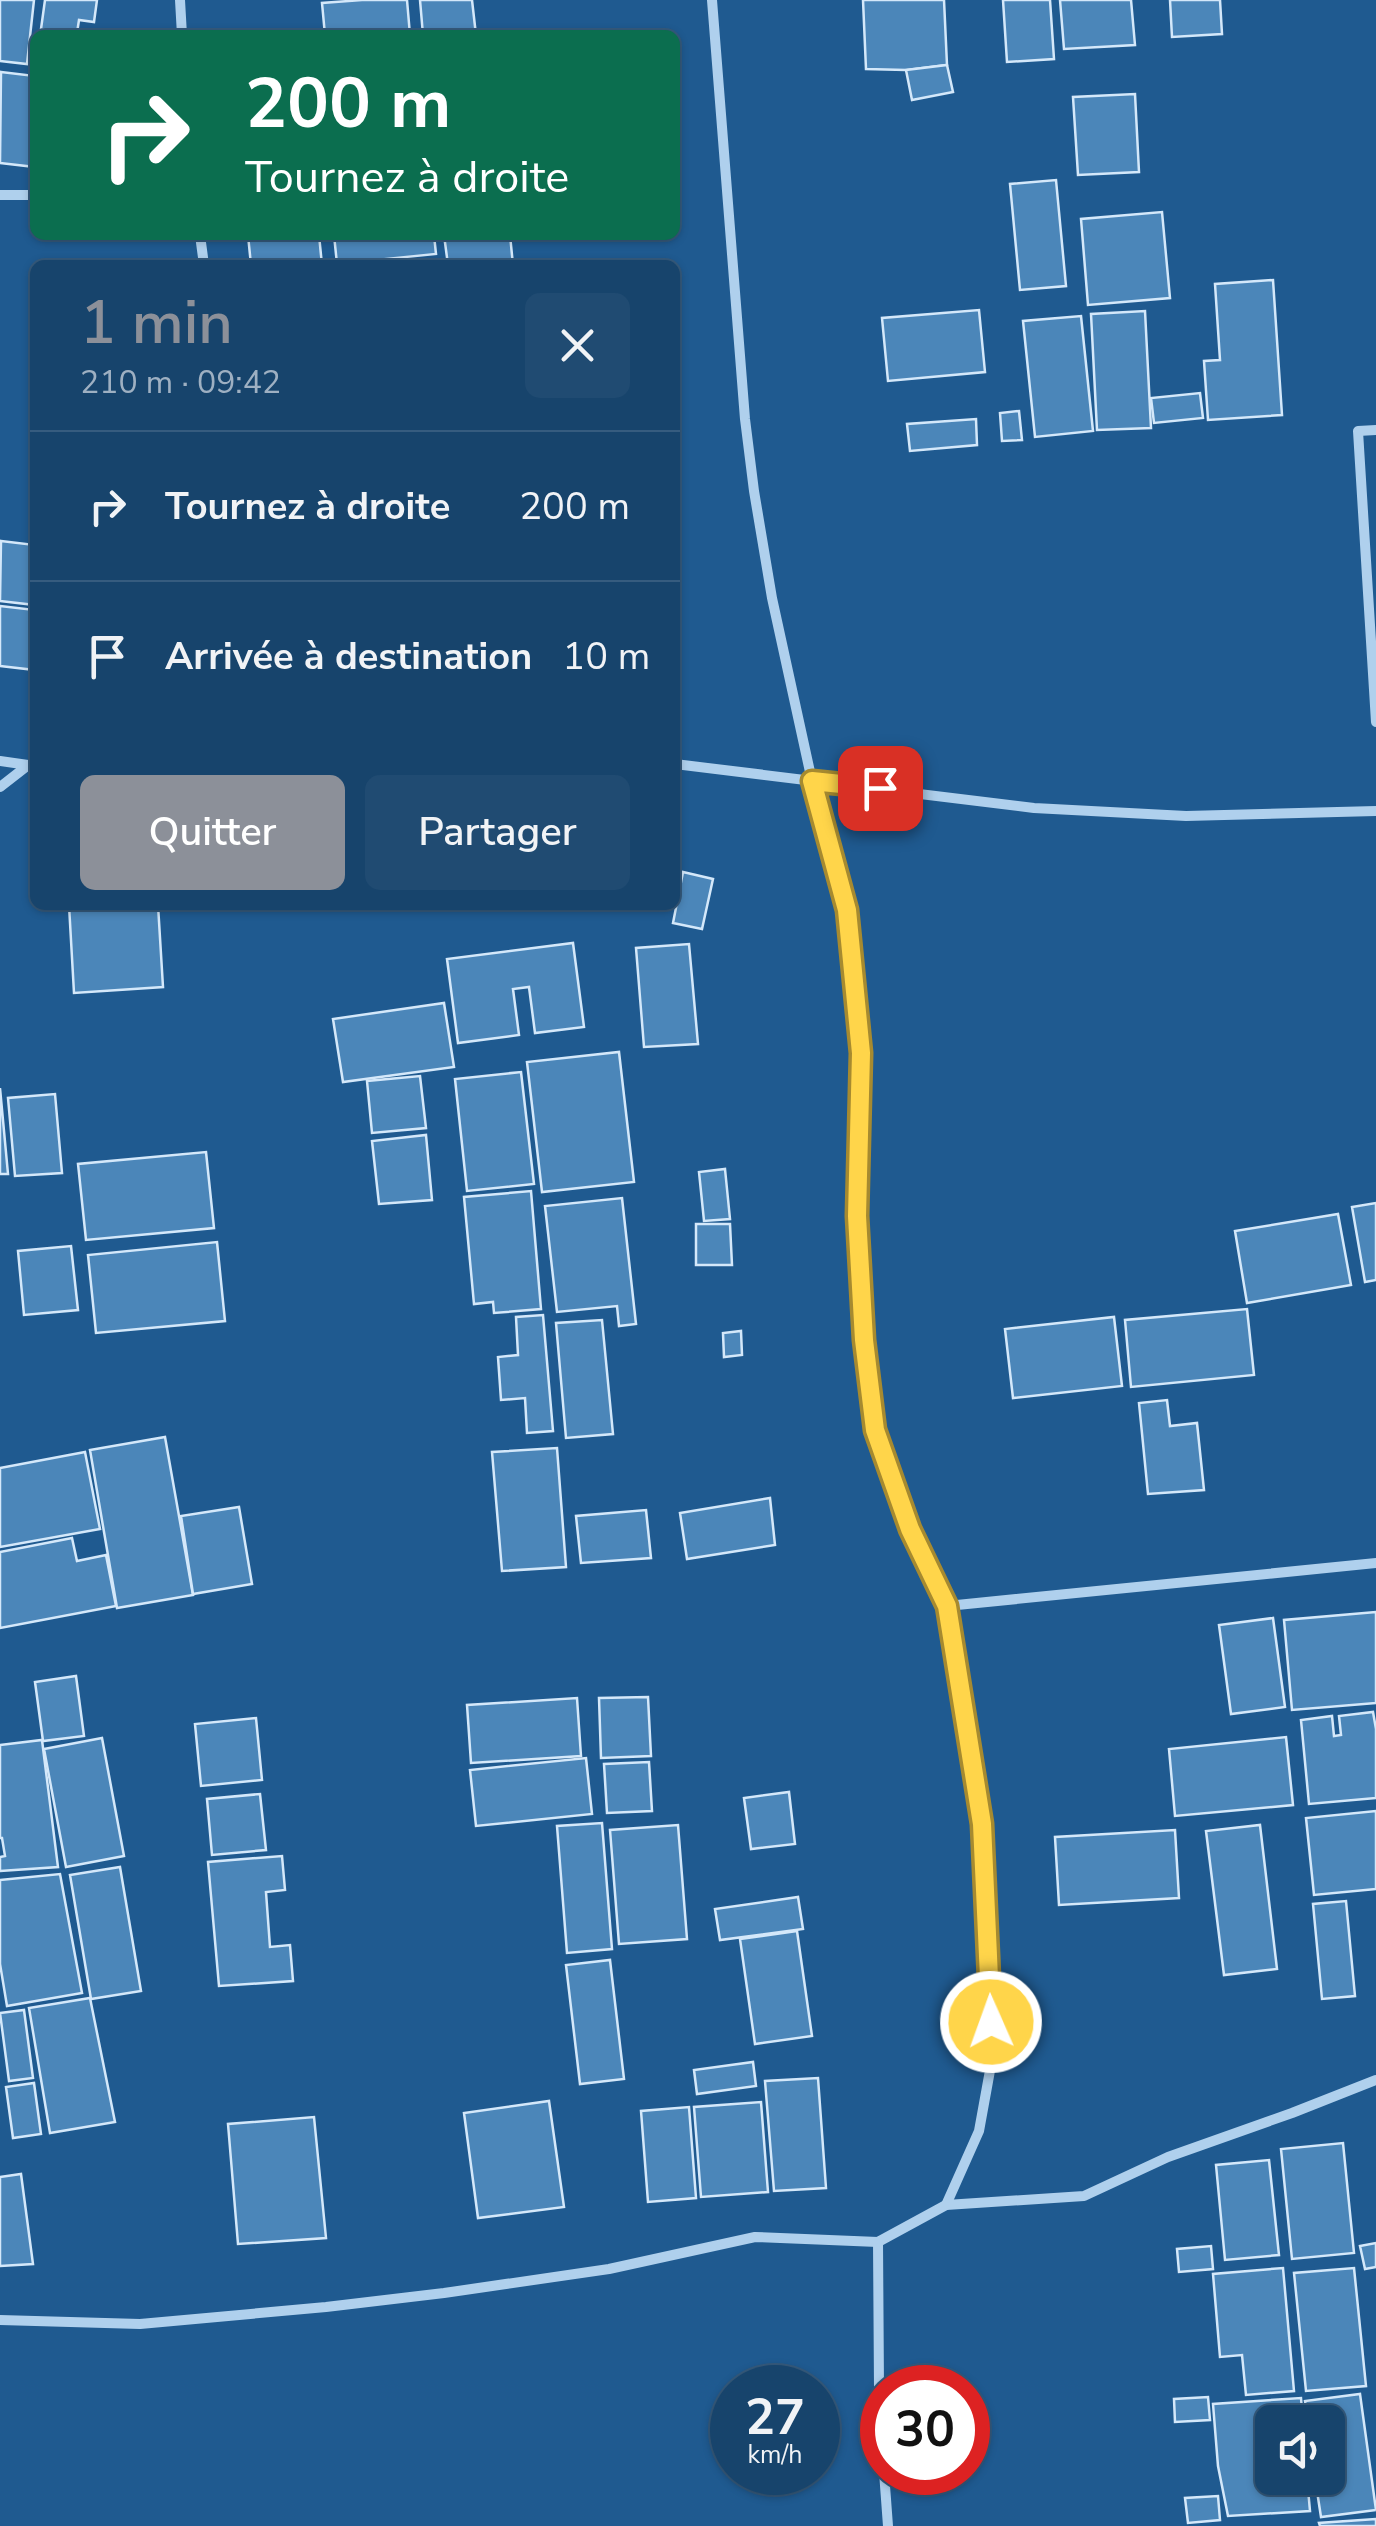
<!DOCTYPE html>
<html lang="fr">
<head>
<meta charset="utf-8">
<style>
	body { margin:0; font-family:"Nunito Sans",sans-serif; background:#204b72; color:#f1f3f6; height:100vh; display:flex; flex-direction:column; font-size:38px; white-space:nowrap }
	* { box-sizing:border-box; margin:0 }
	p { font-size:32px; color:#9eb0c2 }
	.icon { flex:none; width:55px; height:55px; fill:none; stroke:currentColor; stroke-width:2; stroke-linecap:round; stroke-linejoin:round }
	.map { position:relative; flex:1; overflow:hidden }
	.sheet { position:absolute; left:30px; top:260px; width:650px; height:650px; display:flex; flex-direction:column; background:#17446c; border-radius:15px; box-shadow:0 2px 8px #0004,0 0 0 2px #365c7f }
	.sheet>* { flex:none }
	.hud { position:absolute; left:30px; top:30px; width:650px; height:210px; border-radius:15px; box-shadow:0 2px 8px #0004,0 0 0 2px #365c7f; background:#0b6e4f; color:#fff; overflow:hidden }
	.fabs { position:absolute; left:1255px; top:2405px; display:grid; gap:20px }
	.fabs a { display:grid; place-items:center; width:90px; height:90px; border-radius:15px; background:#17446c; box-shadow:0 2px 8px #0004,0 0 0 2px #365c7f; font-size:50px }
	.speed { position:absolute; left:710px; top:2365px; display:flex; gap:20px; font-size:50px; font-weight:700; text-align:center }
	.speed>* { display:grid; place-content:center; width:130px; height:130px; border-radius:50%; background:#17446c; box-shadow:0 2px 8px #0004,0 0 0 2px #365c7f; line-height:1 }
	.speed small { font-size:25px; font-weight:400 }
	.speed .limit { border:15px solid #d22; background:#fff; color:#111 }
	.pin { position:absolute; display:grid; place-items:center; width:85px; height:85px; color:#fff; margin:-42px; border-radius:20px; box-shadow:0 5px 15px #0006 }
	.me { position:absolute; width:110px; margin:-55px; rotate:358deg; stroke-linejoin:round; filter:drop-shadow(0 0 8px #0008) }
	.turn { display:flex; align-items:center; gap:35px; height:210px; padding:0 50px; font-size:45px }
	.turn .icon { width:130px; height:130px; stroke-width:2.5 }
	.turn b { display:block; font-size:70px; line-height:85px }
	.round { display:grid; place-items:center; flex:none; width:105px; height:105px; border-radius:15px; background:#204b72 }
	.headline { display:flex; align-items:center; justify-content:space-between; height:170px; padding:0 50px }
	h1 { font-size:60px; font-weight:600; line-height:75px; color:#8c9099 }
	.cta { display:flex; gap:20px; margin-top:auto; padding:20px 50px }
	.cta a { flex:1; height:115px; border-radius:15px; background:#8c9099; color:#fff; font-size:40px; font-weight:600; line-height:115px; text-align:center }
	.cta a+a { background:#204b72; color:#f1f3f6 }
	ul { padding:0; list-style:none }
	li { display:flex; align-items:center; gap:30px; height:150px; padding:0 50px; border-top:2px solid #365c7f }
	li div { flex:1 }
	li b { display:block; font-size:38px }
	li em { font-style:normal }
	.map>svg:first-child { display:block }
	.building { fill:#4b86b9; stroke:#d4e8fa; stroke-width:2.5 }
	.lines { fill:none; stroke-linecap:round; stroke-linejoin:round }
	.minor { stroke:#afd0ed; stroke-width:10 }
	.route-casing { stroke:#a68a30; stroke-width:25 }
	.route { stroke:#ffd54a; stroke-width:18 }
</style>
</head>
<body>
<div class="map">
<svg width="1376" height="2526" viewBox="0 0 1376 2526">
	<rect width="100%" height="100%" fill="#1f5a90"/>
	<g class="building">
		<path d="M0,0H34L27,64L0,61Z"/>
		<path d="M45,0H97L94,22L79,20L77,33L41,29Z"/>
		<path d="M362,0H407L410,35H325L322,3Z"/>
		<path d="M420,0H472L476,35H423Z"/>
		<path d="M863,0H944L947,65L906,70L866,69Z"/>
		<path d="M1003,0H1050L1054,59L1007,62Z"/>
		<path d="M1060,0H1131L1135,45L1064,49Z"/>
		<path d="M1170,0H1220L1222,34L1172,37Z"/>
		<path d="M947,65L953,92L912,100L906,70Z"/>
		<path d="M1,72L35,76V167L0,163Z"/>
		<path d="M1135,94L1139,172L1078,175L1073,97Z"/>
		<path d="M1056,180L1066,286L1020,290L1010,184Z"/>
		<path d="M1162,212L1170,298L1088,305L1081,219Z"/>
		<path d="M248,235H319L322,265H251Z"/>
		<path d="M334,235H434L436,254L337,264Z"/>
		<path d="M444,235H510L513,265H448Z"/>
		<path d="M1273,280L1282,415L1208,420L1204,361L1220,360L1215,284Z"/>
		<path d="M979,310L985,372L888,381L882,318Z"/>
		<path d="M1145,311L1151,428L1097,430L1091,314Z"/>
		<path d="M1081,316L1093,431L1035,437L1023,321Z"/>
		<path d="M1200,393L1203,418L1154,423L1151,398Z"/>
		<path d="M1019,411L1022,440L1002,441L1000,413Z"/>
		<path d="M976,419L977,445L910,451L907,424Z"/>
		<path d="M1,541L35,545V605L0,601Z"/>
		<path d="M0,606L35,610V670L0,666Z"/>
		<path d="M683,872L713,879L702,929L673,923Z"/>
		<path d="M69,905H158L163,987L74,993Z"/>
		<path d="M573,943L584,1027L535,1033L529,987L513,989L519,1035L458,1043L447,959Z"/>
		<path d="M689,944L698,1044L644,1047L636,948Z"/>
		<path d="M444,1003L454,1067L343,1082L333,1019Z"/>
		<path d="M619,1052L634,1182L542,1192L527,1062Z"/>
		<path d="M521,1072L534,1184L467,1191L455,1079Z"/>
		<path d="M420,1076L426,1128L372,1133L367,1081Z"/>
		<path d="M0,1088L8,1174H0Z"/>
		<path d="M55,1094L62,1173L15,1176L8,1098Z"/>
		<path d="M426,1135L432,1200L379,1204L372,1141Z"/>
		<path d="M206,1152L214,1228L86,1240L78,1164Z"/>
		<path d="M725,1169L730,1219L704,1221L699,1172Z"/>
		<path d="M531,1191L541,1309L494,1313L493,1302L474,1304L464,1197Z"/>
		<path d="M622,1198L636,1324L619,1326L617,1306L557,1312L545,1206Z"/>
		<path d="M1376,1203V1280L1365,1282L1352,1207Z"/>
		<path d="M1338,1214L1351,1285L1247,1303L1235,1231Z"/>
		<path d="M696,1224H730L732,1265H696Z"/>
		<path d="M217,1242L225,1321L96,1333L88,1255Z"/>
		<path d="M71,1246L78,1310L24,1315L18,1251Z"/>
		<path d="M1247,1309L1254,1375L1131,1387L1125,1320Z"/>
		<path d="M543,1315L553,1431L527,1433L525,1398L501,1400L498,1357L518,1355L516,1317Z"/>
		<path d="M1114,1317L1122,1386L1013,1398L1005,1329Z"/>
		<path d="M602,1320L613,1434L566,1438L556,1323Z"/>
		<path d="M741,1331L742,1355L724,1357L723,1333Z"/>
		<path d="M1167,1400L1170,1426L1197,1423L1204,1490L1148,1494L1139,1403Z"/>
		<path d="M165,1437L193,1595L117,1608L90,1450Z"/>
		<path d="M557,1448L566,1567L502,1571L492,1452Z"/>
		<path d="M85,1452L100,1529L0,1547V1468Z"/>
		<path d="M770,1498L775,1545L687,1559L680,1513Z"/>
		<path d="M239,1507L252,1584L193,1594L181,1516Z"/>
		<path d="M646,1510L651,1558L581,1563L576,1516Z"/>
		<path d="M72,1538L77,1561L106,1555L116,1606L0,1628V1552Z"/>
		<path d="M1376,1612V1703L1292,1710L1284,1620Z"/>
		<path d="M1273,1618L1285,1707L1231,1714L1219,1625Z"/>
		<path d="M76,1676L84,1736L43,1741L35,1682Z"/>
		<path d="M648,1697L651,1756L601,1758L599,1698Z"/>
		<path d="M577,1698L581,1756L471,1763L467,1705Z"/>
		<path d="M1373,1712L1376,1729V1798L1309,1804L1301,1720L1332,1716L1334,1736L1341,1735L1339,1716Z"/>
		<path d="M256,1718L262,1780L201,1786L195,1724Z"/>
		<path d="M1286,1737L1293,1805L1175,1816L1169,1749Z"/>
		<path d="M102,1738L124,1856L66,1867L44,1749Z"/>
		<path d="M42,1740L58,1867L0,1871V1857L5,1856L2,1838H0V1745Z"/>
		<path d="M586,1758L592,1814L476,1826L470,1770Z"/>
		<path d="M649,1762L652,1811L607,1813L604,1764Z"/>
		<path d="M789,1792L795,1844L751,1849L744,1798Z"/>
		<path d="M260,1794L266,1850L212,1855L207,1799Z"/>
		<path d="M1376,1811V1889L1314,1895L1306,1818Z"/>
		<path d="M602,1823L612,1949L567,1953L557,1826Z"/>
		<path d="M678,1825L687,1939L619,1944L610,1830Z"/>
		<path d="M1260,1825L1277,1969L1224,1975L1206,1831Z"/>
		<path d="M1175,1830L1179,1898L1059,1905L1055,1837Z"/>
		<path d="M282,1856L285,1890L266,1892L270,1947L290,1945L293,1981L219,1986L208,1862Z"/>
		<path d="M120,1867L141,1991L91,1999L70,1875Z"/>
		<path d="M60,1874L82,1993L7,2006L0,1964V1880Z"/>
		<path d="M798,1897L803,1929L720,1940L715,1909Z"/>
		<path d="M1346,1901L1355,1996L1322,1999L1313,1904Z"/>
		<path d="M797,1931L812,2036L755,2044L740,1939Z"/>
		<path d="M610,1960L624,2079L580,2084L566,1965Z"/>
		<path d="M90,1998L115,2122L50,2133L29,2008Z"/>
		<path d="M24,2010L33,2078L9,2081L0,2013Z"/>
		<path d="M753,2062L756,2086L697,2094L694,2070Z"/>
		<path d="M818,2078L826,2188L774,2191L765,2081Z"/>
		<path d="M34,2083L41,2134L13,2138L6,2087Z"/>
		<path d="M549,2101L564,2207L478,2218L464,2113Z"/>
		<path d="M761,2102L768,2192L701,2197L694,2107Z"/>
		<path d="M689,2107L696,2198L648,2202L641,2111Z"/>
		<path d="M314,2117L326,2238L238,2244L228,2124Z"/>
		<path d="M1343,2143L1354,2253L1292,2259L1281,2149Z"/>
		<path d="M1269,2160L1279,2255L1225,2260L1216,2165Z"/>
		<path d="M21,2174L33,2264L0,2266V2177Z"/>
		<path d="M1376,2243V2267L1365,2269L1360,2246Z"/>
		<path d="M1211,2246L1213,2269L1179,2272L1177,2249Z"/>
		<path d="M1283,2268L1294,2391L1246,2395L1242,2355L1220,2357L1213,2274Z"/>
		<path d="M1354,2268L1366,2386L1306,2391L1294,2273Z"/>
		<path d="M1360,2394L1376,2510L1321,2517L1315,2478H1328V2422H1308L1305,2401Z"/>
		<path d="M1208,2397L1210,2420L1175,2422L1174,2399Z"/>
		<path d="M1301,2398L1303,2422H1272V2478H1307L1310,2511L1228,2516L1218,2466L1213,2404Z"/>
		<path d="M1218,2496L1220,2520L1188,2523L1185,2498Z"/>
		<path d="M1376,2519V2526H1320L1319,2523Z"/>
	</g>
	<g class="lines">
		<g class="minor">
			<path d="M180,0L182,35"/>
			<path d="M712,0L745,419L754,491L772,598L812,781L847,910L861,1053L857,1216L864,1340L875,1430L911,1529L947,1606L982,1824L993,2054L979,2131L946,2205"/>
			<path d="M0,195H35"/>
			<path d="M200,235L204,265"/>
			<path d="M1376,430L1358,431L1376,722"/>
			<path d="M0,761L35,766"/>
			<path d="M675,764L1034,808L1186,816L1376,811"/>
			<path d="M0,787L27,766"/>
			<path d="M947,1606L1376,1563"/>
			<path d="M878,2242L879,2387L882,2444"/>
			<path d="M0,2320L140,2324L326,2307L444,2293L609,2269L755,2237L878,2242L946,2205L1084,2196L1168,2157L1292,2113L1376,2080"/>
			<path d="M884,2472L888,2526"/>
		</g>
	</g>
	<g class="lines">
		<g class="route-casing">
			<path id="route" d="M880,788L812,781L847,910L861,1053L857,1216L864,1340L875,1430L910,1529L947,1606L982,1824L991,2022"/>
		</g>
		<use href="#route" class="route"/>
	</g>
</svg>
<div class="fabs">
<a><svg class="icon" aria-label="sound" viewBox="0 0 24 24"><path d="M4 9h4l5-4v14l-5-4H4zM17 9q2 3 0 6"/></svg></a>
</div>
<div class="speed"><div>27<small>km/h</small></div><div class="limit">30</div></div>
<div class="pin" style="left:880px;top:788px;background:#d93025"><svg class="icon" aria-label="arrive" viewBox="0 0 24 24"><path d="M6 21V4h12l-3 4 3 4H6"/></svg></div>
<svg class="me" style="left:991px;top:2022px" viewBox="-20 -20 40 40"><circle r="17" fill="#ffd54a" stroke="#fff" stroke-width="3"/><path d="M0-11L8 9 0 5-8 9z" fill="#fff"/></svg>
<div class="hud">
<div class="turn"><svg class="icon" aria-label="right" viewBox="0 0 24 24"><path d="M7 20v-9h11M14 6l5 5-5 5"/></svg><div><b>200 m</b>Tournez à droite</div></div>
</div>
<section class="sheet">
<div class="headline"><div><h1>1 min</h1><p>210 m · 09:42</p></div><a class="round"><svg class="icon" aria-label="close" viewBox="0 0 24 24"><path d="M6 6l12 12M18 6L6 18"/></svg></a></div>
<ul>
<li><svg class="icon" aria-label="right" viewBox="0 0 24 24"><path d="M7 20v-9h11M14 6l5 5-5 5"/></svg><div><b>Tournez à droite</b></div><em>200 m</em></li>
<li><svg class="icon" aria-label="arrive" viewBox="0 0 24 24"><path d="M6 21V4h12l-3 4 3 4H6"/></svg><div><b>Arrivée à destination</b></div><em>10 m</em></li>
</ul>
<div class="cta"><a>Quitter</a><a>Partager</a></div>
</section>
</div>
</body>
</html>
